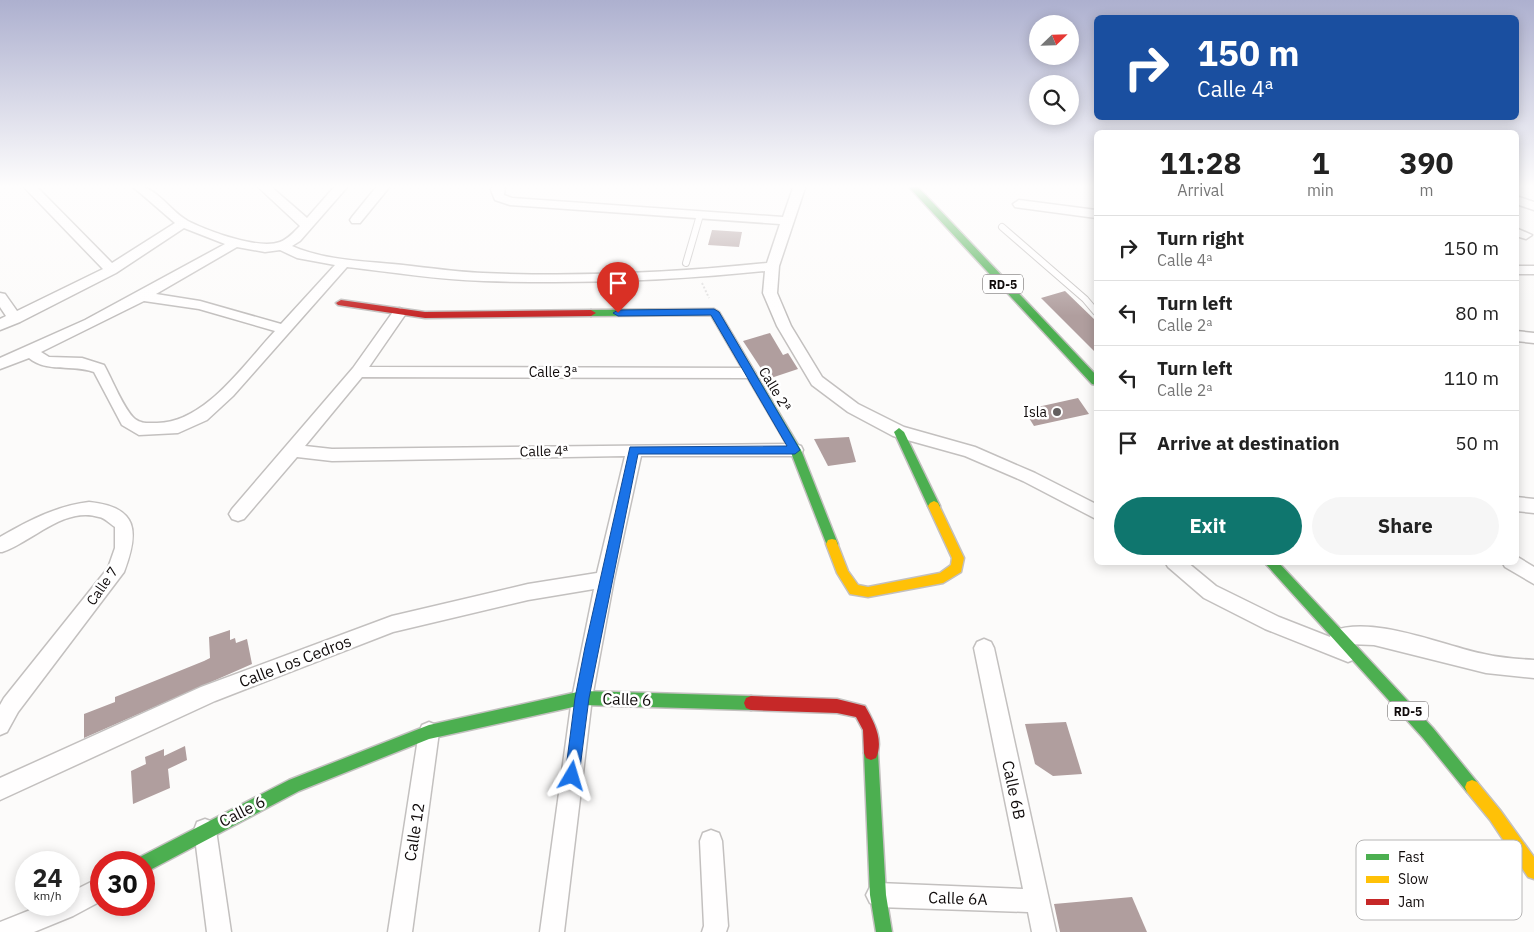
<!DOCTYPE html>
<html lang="en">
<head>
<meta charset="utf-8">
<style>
	body { margin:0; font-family:"IBM Plex Sans",sans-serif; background:#f6f6f6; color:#222; height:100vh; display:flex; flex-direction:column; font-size:19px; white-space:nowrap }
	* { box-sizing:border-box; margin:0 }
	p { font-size:16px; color:#767676 }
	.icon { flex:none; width:28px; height:28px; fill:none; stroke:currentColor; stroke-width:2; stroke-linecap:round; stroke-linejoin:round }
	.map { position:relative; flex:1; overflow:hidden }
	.panel { position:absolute; left:1094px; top:130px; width:425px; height:435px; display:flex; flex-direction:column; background:#fff; border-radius:8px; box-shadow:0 2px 12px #0003 }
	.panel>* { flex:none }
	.hud { position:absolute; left:1094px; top:15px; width:425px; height:105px; border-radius:8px; box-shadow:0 2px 12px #0003; background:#1a4fa0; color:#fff; overflow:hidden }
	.needle { width:32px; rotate:67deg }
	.buttons { position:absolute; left:1029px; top:15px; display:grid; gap:10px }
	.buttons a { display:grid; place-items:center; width:50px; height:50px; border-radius:50%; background:#fff; box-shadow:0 2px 12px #0003; font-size:25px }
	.speed { position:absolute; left:15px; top:851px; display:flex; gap:10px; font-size:25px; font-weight:700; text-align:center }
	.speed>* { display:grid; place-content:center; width:65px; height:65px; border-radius:50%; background:#fff; box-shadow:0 2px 12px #0003; line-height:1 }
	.speed small { font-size:12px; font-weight:400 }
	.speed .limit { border:8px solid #d22; background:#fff; color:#111 }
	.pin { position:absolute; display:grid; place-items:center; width:42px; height:42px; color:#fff; margin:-51px -21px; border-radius:50% 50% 50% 0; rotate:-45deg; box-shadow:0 0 5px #0007 }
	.pin .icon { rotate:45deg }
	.me { position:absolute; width:55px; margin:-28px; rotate:7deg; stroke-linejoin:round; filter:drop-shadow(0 0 4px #0008) }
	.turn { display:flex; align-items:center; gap:18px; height:105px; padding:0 20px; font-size:22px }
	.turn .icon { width:65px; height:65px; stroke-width:2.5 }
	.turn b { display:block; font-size:35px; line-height:42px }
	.eta { display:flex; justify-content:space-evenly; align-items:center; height:85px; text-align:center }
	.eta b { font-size:30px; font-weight:700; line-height:35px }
	.button { display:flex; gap:10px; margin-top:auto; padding:10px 20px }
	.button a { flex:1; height:58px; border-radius:30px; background:#0f766e; color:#fff; font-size:20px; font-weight:700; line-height:58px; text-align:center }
	.button a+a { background:#f6f6f6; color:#222 }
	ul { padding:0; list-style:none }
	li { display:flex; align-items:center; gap:15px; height:65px; padding:0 20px; border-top:1px solid #e0e0e0 }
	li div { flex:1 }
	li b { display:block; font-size:19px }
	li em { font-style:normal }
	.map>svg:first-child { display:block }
	.building { fill:#b09e9e }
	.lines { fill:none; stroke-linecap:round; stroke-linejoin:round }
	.lane-casing { stroke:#c3c0bf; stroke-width:8 }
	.street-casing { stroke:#c3c0bf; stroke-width:3 }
	.fast-casing { stroke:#c3c0bf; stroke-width:3 }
	.slow-casing { stroke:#c3c0bf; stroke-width:3 }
	.jam-casing { stroke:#c3c0bf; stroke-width:3 }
	.path { stroke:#e1e0e0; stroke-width:2; stroke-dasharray:2 2; stroke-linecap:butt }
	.lane { stroke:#fffefe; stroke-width:6 }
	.street { fill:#fffefe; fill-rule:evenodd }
	.fast { fill:#4caf50; fill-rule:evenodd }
	.slow { fill:#ffc107; fill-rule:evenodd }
	.jam { fill:#c62828; fill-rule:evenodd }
	.route { fill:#1a73e8; stroke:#114b97 }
	.poi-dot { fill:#635f5f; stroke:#fff; stroke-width:2 }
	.labels { text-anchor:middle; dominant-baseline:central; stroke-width:5; stroke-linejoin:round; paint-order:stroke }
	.shield { fill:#fff; stroke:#585454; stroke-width:1 }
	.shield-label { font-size:12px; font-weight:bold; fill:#100b0b }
	.street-label { font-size:14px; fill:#100b0b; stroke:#fff }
	.poi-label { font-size:14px; fill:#100b0b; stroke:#fff; text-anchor:end }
	.near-street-label { font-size:16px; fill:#100b0b; stroke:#fff }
	.key { fill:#fff; stroke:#b7b6b6; stroke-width:1 }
	.key-label { font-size:14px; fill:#100b0b }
</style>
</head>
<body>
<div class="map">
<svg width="1534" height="932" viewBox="0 0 1534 932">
	<rect width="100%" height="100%" fill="#fcfbfa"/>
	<g class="building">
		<path d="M712,230L742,232L739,247L708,245Z"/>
		<path d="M1065,291L1096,321V353L1041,298Z"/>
		<path d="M770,333L783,355L788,353L798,369L768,379L743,341Z"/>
		<path d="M1078,398L1089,414L1034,426L1024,410Z"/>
		<path d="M849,437L856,462L828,466L814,439Z"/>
		<path d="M230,630V640L235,638L236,643L247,639L252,664L84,738V714L115,702V697L204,661L210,658L209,637Z"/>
		<path d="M1066,722L1082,774L1053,776L1035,764L1025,724Z"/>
		<path d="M185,746L187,760L168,769L170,788L133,804L131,771L146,764L145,757L164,749V756Z"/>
		<path d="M1132,897L1147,932H1060L1054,904Z"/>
	</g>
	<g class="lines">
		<g class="lane-casing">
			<g id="lane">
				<path d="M1002,227L1085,299L1096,312"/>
				<path d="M686,263L700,215"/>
			</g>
		</g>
		<g class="street-casing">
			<g id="street">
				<path d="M22,185H35L112,263L175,223L131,185C157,185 167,209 188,221C208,231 258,250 280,242C288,239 294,232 300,226L256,185H269L307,218L336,185H349L300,241L292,246C326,261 366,261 403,265C430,268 456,272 483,273C577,277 673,273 767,263L780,224L510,205L495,200L491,190L493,185H505L504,195L512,198L783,217L794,185H806L779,266L777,293L791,326L822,377L858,404L904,427L975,447L1035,473L1096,504V519L1023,481L965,456L893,436L848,412L812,385L777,326L763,293L765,271C672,281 578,284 484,281C438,280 392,272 347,267L233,396L207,420L178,433L139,435L122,425L94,372C73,364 47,373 29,358L0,369V358L85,320L225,244L184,228L116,273L20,322L0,330V319L6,316L0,307V293L5,294L17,311L103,269ZM237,247L265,252L280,250L297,258L335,265L281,324L200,301L156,294ZM144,301L199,309L275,331C244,364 205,423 157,423C148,423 142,424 135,419C124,410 112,379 104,365L82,358L49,357L41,352Z"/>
				<path d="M378,185H391L360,223H352L350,220L352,217Z"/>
				<path d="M1516,196L1534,202V210L1516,204Z"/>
				<path d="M1019,200L1096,210V218L1015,207L1013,204Z"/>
				<path d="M1516,228L1532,235L1526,239L1516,236Z"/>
				<rect x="1516" y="266" width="18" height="8"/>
				<path d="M400,308L407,312L369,367L748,368L755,373L748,378L362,377L305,446L332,449L795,444L801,446L803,450L801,454L795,456H641L614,579L592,698L564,932H540L572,698L594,589L528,600L393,632L215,701L0,800V778L201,687L392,616L528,584L597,573L625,456L332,461L297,457L244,519L238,521L232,519L229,514L232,509L353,368L395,309Z"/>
				<path d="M1516,331L1534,333V343L1516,341Z"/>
				<path d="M1516,497L1534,499V513L1516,511Z"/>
				<path d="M89,502C139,507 139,532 124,572L18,712L7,732L0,735V705L4,698L108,568L115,548V527C110,524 105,518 99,517C64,506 32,542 2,552H0V537C28,521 56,506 89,502Z"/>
				<path d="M1516,556L1534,567V584L1505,567L1502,562H1516Z"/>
				<path d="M1165,562H1187L1216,586L1279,617L1330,637L1332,631C1374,615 1441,645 1484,654C1501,658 1517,659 1534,660V678L1486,673L1374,645L1348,644L1355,647L1358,653L1355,659L1348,662L1265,629L1204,598L1168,567Z"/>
				<path d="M984,639L991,642L994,648L1056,932H1032L1028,912L878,907L870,903L866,895L870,887L878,883L1023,889L974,648L977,642Z"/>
				<path d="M429,722L436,725L439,732L412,932H388L419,732L422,725Z"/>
				<path d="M205,819L213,822L216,830L231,932H207L194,830L197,822Z"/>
				<path d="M711,830L719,833L722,841L728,926L726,932H702L704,926L700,841L703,833Z"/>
				<path d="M101,877V901L73,916L34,932H0V922L43,905H69V893Z"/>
			</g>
		</g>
		<g class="fast-casing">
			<g id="fast">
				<path d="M907,185H916L1096,375V385L1092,384Z"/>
				<path d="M714,309L719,312L801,450L838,544L836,548L832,549L828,548L790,450L711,315L591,316L586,313L591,310Z"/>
				<path d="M899,428L904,432L940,506L938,509H930L928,506L894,432Z"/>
				<path d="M1264,562H1278L1433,728L1477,782L1479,787L1477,792L1472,794L1467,792L1423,738Z"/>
				<path d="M582,691L751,696L756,698L758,703L756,708L751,710L582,705L429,739L299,791L150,870L144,872V862H137L138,858L289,780L429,725Z"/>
				<path d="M871,746L876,748L878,753L886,895L892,932H876L870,895L864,753L866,748Z"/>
			</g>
		</g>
		<g class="slow-casing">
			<g id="slow">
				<path d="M934,501L938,503L964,558L961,572L943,583L868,597L850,594L837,573L826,544L828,540L832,539L836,540L848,571L858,585L868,587L940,573L951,565L952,558L928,506L930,503Z"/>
				<path d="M1472,780L1477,782L1500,810L1534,857V879L1528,877L1490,820L1467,792L1465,787L1467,782Z"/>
			</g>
		</g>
		<g class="jam-casing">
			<g id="jam">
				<path d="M341,300L425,312L591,310L596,313L591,316L425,318L338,305L336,303Z"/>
				<path d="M751,696L837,699L865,706C874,722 884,740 876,758L871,760L866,758L864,753L863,730L856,717L837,713L751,710L746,708L744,703L746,698Z"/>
			</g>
		</g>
		<path class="path" d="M702,283L709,298"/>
		<use href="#lane" class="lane"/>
		<use href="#street" class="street"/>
		<use href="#fast" class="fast"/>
		<use href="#slow" class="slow"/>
		<use href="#jam" class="jam"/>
	</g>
	<linearGradient id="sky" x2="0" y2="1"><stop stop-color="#adb0cf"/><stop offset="0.59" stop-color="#fefdfd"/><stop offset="1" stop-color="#fefdfd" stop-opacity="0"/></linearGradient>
	<rect width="1534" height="316" fill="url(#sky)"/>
	<path class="route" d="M714,309L719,312L800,450L795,454H638L589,698L579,776L577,781L572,783L567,781L565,776L575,698L585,647L630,447L787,446L711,315L618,316L613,313L618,310Z"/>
	<circle class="poi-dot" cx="1057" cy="412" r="5"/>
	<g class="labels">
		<g class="shield">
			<rect x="983" y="274.5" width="40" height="19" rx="4"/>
			<rect x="1388" y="701.5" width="40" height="19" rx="4"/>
		</g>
		<g class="shield-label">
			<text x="1003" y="284">RD-5</text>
			<text x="1408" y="711">RD-5</text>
		</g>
		<g class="street-label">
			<text x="553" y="372">Calle 3ª</text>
			<text transform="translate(775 389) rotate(59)">Calle 2ª</text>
			<text transform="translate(544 451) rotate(-1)">Calle 4ª</text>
			<text transform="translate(102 586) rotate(-55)">Calle 7</text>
		</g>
		<g class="poi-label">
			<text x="1047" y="412">Isla</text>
		</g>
		<g class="near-street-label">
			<text transform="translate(295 661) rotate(-21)">Calle Los Cedros</text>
			<text transform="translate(627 699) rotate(2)">Calle 6</text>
			<text transform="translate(1014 790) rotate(78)">Calle 6B</text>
			<text transform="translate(242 811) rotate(-27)">Calle 6</text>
			<text transform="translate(414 832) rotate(-81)">Calle 12</text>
			<text transform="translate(958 898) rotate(2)">Calle 6A</text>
		</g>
	</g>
	<rect x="1356" y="840" width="166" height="80" rx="8" class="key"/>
	<rect x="1366" y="854" width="23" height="6" fill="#4caf50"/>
	<rect x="1366" y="876" width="23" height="7" fill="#ffc107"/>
	<rect x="1366" y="899" width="23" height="6" fill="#c62828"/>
	<g class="key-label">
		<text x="1398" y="862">Fast</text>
		<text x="1398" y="884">Slow</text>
		<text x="1398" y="907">Jam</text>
	</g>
</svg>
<div class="buttons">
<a><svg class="needle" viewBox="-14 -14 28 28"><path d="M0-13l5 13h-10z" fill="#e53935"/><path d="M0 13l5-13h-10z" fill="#767676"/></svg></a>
<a><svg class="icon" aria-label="search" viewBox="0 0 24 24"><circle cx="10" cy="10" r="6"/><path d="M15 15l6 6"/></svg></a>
</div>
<div class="speed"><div>24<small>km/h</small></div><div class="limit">30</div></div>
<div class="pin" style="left:618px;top:313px;background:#d93025"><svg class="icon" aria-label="arrive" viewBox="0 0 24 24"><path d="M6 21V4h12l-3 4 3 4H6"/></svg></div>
<svg class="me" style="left:572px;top:776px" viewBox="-20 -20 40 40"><path d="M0-17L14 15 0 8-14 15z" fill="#1a73e8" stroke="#fff" stroke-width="4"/></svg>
<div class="hud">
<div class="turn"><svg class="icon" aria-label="right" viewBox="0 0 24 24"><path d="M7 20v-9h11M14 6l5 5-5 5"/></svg><div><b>150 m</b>Calle 4ª</div></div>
</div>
<section class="panel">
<div class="eta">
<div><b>11:28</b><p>Arrival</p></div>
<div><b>1</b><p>min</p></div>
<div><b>390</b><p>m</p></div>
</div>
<ul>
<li><svg class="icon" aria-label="right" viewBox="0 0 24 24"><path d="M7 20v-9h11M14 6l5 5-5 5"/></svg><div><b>Turn right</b><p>Calle 4ª</p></div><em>150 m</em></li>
<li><svg class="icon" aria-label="left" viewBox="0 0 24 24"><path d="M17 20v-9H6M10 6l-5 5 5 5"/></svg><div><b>Turn left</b><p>Calle 2ª</p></div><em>80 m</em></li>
<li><svg class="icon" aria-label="left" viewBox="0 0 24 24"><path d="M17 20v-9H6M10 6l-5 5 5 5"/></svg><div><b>Turn left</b><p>Calle 2ª</p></div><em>110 m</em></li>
<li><svg class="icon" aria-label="arrive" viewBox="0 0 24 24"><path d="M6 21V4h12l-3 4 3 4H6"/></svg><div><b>Arrive at destination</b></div><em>50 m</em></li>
</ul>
<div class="button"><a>Exit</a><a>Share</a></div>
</section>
</div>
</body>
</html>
